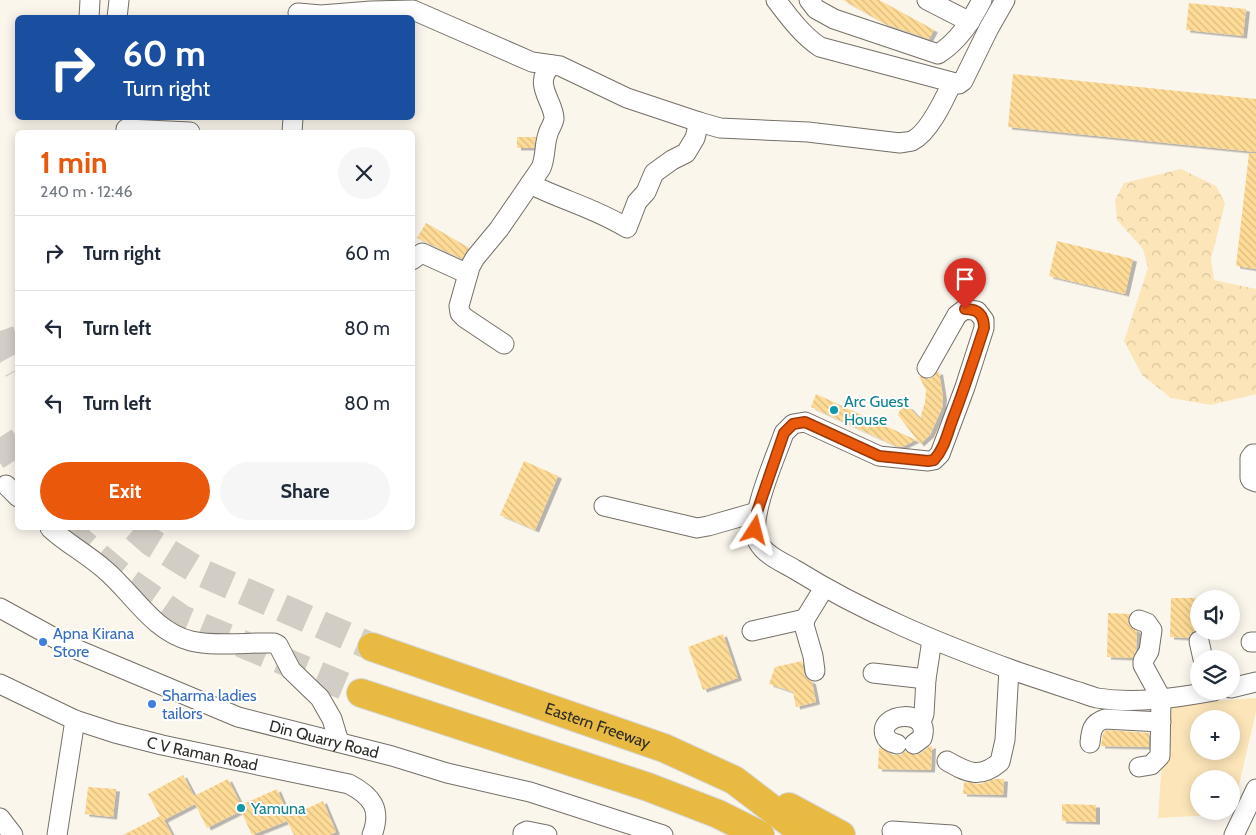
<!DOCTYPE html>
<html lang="en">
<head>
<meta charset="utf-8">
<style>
	body { margin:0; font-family:Cabin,sans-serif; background:#f6f6f7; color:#1f2937; height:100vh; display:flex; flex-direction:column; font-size:19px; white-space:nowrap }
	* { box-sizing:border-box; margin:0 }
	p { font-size:16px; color:#747a83 }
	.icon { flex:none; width:28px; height:28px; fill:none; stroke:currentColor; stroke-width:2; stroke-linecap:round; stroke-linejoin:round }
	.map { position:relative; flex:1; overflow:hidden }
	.details { position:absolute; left:15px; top:130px; width:400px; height:400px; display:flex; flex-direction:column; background:#fff; border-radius:8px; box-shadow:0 2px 12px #0003 }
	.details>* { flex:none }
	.top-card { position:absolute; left:15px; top:15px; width:400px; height:105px; border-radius:8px; box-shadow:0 2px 12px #0003; background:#1a4fa0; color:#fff; overflow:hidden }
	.fabs { position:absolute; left:1190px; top:590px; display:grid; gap:10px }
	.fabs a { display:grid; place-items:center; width:50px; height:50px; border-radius:50%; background:#fff; box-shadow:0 2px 12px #0003; font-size:25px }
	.pin { position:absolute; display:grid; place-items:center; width:42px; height:42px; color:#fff; margin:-51px -21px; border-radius:50% 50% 50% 0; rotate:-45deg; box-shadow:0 0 5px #0007 }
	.pin .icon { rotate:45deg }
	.me { position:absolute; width:55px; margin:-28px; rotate:9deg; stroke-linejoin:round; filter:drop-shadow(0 0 4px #0008) }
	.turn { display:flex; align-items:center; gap:18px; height:105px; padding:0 25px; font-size:22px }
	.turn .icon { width:65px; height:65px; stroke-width:2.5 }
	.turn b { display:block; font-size:35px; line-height:42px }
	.round { display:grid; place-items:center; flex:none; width:52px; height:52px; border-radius:26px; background:#f6f6f7 }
	.head { display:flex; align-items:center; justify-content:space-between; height:85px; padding:0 25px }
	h1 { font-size:30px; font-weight:800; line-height:38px; color:#ea580c }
	.button { display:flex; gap:10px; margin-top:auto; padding:10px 25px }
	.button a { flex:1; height:58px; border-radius:30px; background:#ea580c; color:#fff; font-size:20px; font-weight:800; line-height:58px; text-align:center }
	.button a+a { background:#f6f6f7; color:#1f2937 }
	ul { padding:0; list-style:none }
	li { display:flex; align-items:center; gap:15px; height:75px; padding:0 25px; border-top:1px solid #e0e1e3 }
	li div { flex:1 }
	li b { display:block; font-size:19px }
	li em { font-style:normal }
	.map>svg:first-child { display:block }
	.green { fill:#fce5b8; fill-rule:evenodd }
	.forest { fill:url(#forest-crowns) }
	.building { fill:url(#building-back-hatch); filter:url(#shadow) }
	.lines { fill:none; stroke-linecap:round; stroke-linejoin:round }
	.highway-tunnel { stroke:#d2cdc5; stroke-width:28; stroke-dasharray:28 14; stroke-linecap:butt }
	.minor-casing { stroke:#746f67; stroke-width:21 }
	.highway-casing { stroke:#d5d5d4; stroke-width:30 }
	.minor { stroke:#fff; stroke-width:19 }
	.highway { stroke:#e9ba41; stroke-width:28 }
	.route-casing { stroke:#983908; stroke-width:12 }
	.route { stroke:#ea580c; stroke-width:9 }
	.culture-dot { fill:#0f9aa8; stroke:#fff; stroke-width:2 }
	.shop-dot { fill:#3f7fe0; stroke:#fff; stroke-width:2 }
	.labels { text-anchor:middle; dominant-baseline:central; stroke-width:4; stroke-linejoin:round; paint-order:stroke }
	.culture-label { font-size:16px; fill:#0d838f; stroke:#fff; text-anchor:start }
	.shop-label { font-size:16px; fill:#366cbe; stroke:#fff; text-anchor:start }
	.street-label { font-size:16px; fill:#2d2b27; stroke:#fff }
</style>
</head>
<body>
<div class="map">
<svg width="1256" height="835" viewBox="0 0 1256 835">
	<defs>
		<pattern id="forest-crowns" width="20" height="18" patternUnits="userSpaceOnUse" patternTransform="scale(1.25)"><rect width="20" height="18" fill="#fce5b8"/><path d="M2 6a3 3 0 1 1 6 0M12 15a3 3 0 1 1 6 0" fill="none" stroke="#d8c59e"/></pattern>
		<pattern id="building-back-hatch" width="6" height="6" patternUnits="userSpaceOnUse" patternTransform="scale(1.25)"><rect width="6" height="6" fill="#fedb96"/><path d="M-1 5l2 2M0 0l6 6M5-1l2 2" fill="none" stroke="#dabc81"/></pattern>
		<filter id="shadow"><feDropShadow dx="4" dy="2.5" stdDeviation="0" flood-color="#0004"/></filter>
	</defs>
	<rect width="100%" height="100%" fill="#fbf6ec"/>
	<path class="green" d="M1256,698V712L1232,814L1158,818L1166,705ZM1199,719H1231V751H1199ZM1199,779H1231V811H1199Z"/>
	<path class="forest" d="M1181,169L1216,186L1225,203L1211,259L1214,280L1256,289V394L1211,405L1171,398L1142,375L1124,341L1148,268L1143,249L1117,220L1115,200L1124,183Z"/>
	<g class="building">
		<path d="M843,0H879L934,30L929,39L885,24Z"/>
		<path d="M1189,3L1246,9L1243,36L1186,30Z"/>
		<path d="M1013,74L1256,99V152L1008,127Z"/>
		<path d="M517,137H536L534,148H517Z"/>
		<path d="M1249,153H1256V269L1236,266Z"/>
		<path d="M426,223L469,248L462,259L417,238Z"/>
		<path d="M1057,241L1133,259L1125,294L1049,276Z"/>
		<path d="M937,372H939L943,397L942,408L930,435L920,444L898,415L900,410L904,407H909L920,419L925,402L926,390L919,376L928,379L933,377Z"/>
		<path d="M816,394L916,440L902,447L896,446L811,407Z"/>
		<path d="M524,461L558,476L535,530L500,515Z"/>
		<path d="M1171,598H1199V630L1192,632L1188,638L1170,637Z"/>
		<path d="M1108,613L1130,614L1128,622L1131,627L1137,631L1136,651L1133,658L1107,657Z"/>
		<path d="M723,634L738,678L703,690L688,647Z"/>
		<path d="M802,661L804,673L806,678L812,682L816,702L796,707L793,692L769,684L775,667Z"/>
		<path d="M1107,730L1149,733V747L1101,746L1103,733Z"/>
		<path d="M930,746H932L931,770L878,769L879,747L893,755H900L906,751L915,755L921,753Z"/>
		<path d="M183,775L194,796L228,779L241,805L277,789L289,817L323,801L336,832L329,835H294L287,821L252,835L241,811L207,828L195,804L164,820L172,835H123L160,816L148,794Z"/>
		<path d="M995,779H1004L1003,795L963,794L964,782L980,784Z"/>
		<path d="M88,787L116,789L113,817L85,814Z"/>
		<path d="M1062,804L1096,805V822L1062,821Z"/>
	</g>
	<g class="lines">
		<g class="highway-tunnel">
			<path d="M0,331L6,348L18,370"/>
			<path d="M0,437L18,465"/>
			<path d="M67,528L80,541L126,580L182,619L361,693"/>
			<path d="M135,528L151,542L200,572L372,647"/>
		</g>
		<g class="minor-casing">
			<g id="minor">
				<path d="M776,0C789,17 802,35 820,47L959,84L963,81L989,28L1005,0"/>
				<path d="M809,0L816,9L834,19L938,54C959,41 971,21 982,0"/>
				<path d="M927,0L970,22"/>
				<path d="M298,13L321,15L371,11L413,10L532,62L560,66L627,98L699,122L720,128L808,132L900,143C904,142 909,142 912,141C929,133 944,100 952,83"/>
				<path d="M89,18L90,0"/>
				<path d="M117,18L119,0"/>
				<path d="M126,129L190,132"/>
				<path d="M292,132L293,118"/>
				<path d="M530,184C562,200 597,209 627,228L637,202L646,192L654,173L672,160L686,153L695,138L699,122"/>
				<path d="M412,260L422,253L468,274"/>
				<path d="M504,344L465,318L460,313L459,306L470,267L475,258L499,229L541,168C546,157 544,145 548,134C549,129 553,125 554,119C555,103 531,83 552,65"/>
				<path d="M927,368L957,315L965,309L977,311L984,320V328L965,387L940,454L934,460L928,461L879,456L805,422L793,424L784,433C776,457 747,519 758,542C765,555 782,562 794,569C865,613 940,644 1018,672C1036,678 1054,684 1072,690C1080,692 1089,696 1097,698C1135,704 1176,698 1214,691"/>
				<path d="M1256,454H1253L1250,458V478L1251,480L1256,482"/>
				<path d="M6,485L18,497"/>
				<path d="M604,506L697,528L708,526L757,512"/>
				<path d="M50,528C66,543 87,554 104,569C133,593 152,631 191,641C215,647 249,642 274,643L278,645L291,670L320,698L332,719L339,742"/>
				<path id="s1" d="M0,608L71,647L238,717L392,756L447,773L530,792L663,835"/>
				<path d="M752,631L805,619"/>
				<path d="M1199,641L1203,659"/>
				<path d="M1251,642H1256"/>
				<path d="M815,671L813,656L804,625L805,619L824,588"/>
				<path d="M873,673L926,679"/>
				<path id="s2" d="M0,684L75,720L115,733L162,745L349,784C372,796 382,809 372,835"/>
				<path d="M1231,688L1256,682"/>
				<path d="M921,722L924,714L926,679L932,640"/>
				<path d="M1090,743C1091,731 1092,723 1105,719L1161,722"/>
				<path d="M897,744C892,743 887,741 885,735C877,713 932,707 922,738L914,744"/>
				<path d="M947,761C968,773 980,779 1000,762L1005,740L1009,669"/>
				<path d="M1139,767L1151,765L1160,756L1161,698L1143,665V661L1149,651L1152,630L1147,623L1139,620"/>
				<path d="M0,818L13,835"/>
				<path d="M892,831L952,835"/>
				<path d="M57,835L75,720"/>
				<path d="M523,835V833L527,831L547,835"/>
				<path d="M1234,835L1256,789"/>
			</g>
		</g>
		<g class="highway-casing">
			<g id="highway">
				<path id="s3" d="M372,647L664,748L734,780L806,835"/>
				<path d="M361,693L648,787L718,814L760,835"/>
				<path d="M789,807L841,835"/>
			</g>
		</g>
		<use href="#minor" class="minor"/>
		<use href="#highway" class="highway"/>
	</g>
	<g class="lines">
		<g class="route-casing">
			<path id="route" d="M755,530L757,512L784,433L793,424L805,422L879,456L928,461L934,460C944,449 947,435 952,421C964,390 974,359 984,328C984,315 978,309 965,309"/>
		</g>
		<use href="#route" class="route"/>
	</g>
	<g class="culture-dot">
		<circle cx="834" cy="410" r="5"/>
		<circle cx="241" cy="808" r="5"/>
	</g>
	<g class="shop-dot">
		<circle cx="43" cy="642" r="5"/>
		<circle cx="152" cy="704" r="5"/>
	</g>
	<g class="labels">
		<g class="culture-label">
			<text x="844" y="401">Arc Guest<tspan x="844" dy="18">House</tspan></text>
			<text x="251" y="808">Yamuna</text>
		</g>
		<g class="shop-label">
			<text x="53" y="633">Apna Kirana<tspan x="53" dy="18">Store</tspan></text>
			<text x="162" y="695">Sharma ladies<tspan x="162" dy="18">tailors</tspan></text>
		</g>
		<g class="street-label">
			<text stroke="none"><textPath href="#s3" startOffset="239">Eastern Freeway</textPath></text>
			<text stroke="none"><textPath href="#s1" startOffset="351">Din Quarry Road</textPath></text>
			<text stroke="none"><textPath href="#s2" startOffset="215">C V Raman Road</textPath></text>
		</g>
	</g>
</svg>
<div class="fabs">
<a><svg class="icon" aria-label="sound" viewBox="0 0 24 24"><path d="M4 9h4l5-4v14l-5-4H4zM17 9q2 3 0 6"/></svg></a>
<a><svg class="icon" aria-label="layers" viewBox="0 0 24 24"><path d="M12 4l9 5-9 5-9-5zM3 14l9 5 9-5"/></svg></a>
<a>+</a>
<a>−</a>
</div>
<div class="pin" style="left:965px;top:309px;background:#d93025"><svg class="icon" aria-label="arrive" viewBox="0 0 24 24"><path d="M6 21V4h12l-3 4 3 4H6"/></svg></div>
<svg class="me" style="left:755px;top:530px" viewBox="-20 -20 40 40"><path d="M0-17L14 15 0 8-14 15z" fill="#ea580c" stroke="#fff" stroke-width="4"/></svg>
<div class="top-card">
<div class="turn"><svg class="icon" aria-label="right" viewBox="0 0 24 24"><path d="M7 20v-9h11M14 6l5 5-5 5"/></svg><div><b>60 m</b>Turn right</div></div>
</div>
<section class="details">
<div class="head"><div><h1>1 min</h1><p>240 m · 12:46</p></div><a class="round"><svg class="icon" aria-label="close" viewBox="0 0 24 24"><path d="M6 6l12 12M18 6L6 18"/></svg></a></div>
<ul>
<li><svg class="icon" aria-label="right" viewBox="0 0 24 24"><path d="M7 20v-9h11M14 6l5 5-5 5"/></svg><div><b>Turn right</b></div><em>60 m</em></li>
<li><svg class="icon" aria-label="left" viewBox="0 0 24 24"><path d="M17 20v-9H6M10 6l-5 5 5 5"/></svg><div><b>Turn left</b></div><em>80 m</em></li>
<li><svg class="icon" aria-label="left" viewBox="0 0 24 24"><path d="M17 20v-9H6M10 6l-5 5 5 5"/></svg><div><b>Turn left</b></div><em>80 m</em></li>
</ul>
<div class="button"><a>Exit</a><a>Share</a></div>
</section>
</div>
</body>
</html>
